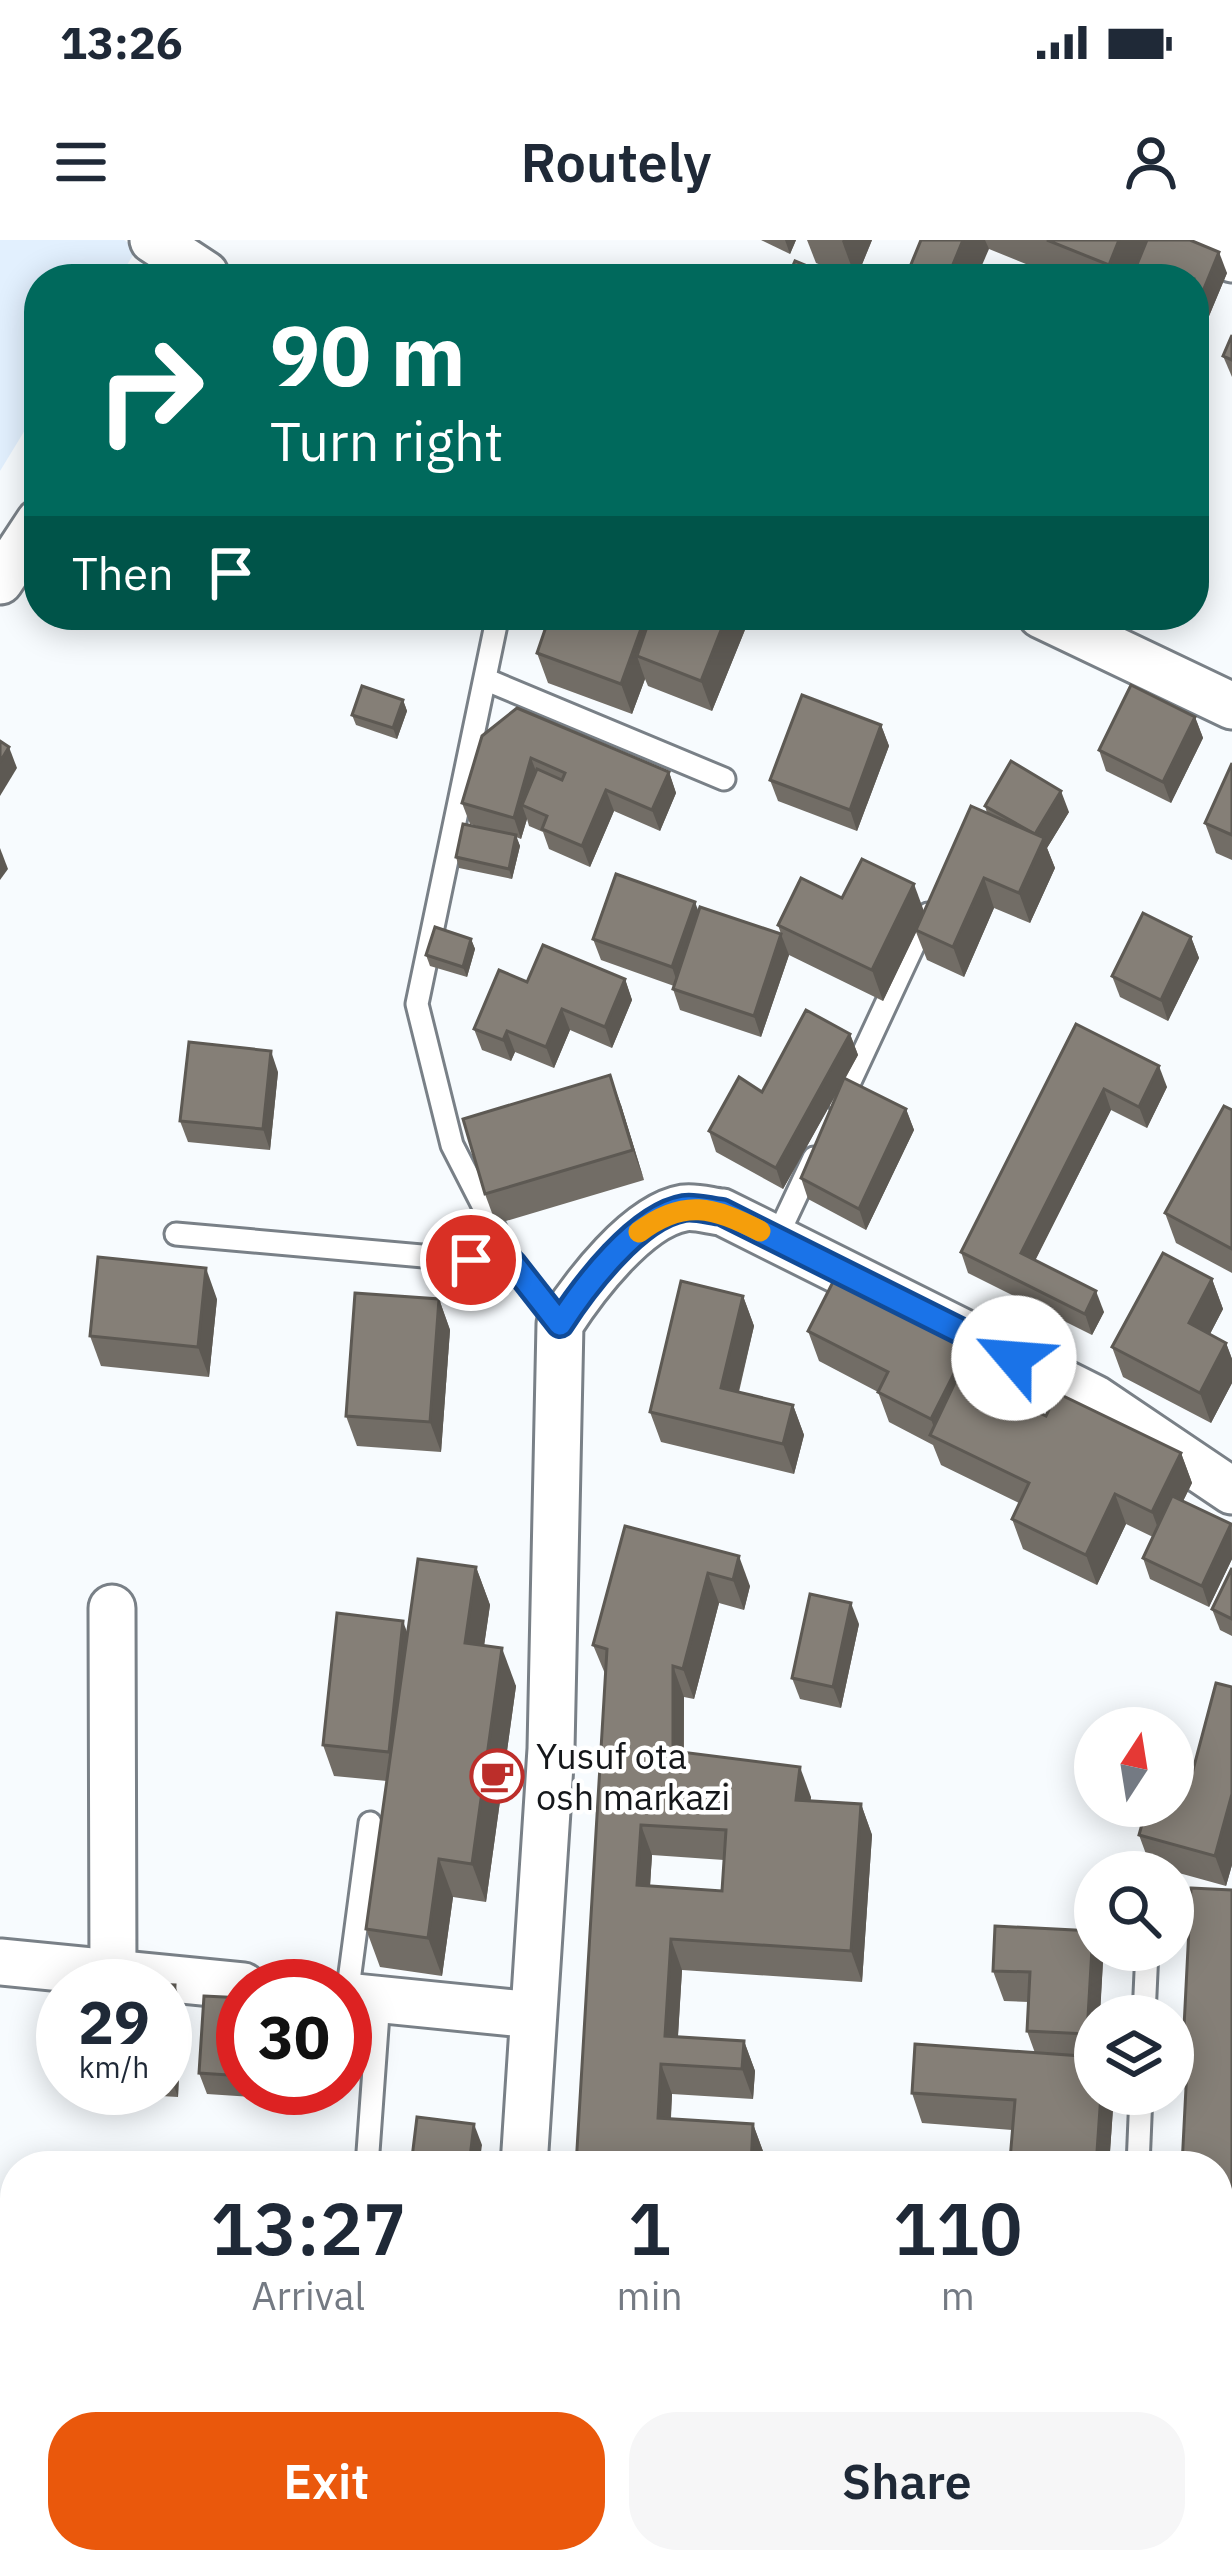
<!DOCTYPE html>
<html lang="en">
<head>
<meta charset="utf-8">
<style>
	body { margin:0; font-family:"IBM Plex Sans",sans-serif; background:#f6f6f7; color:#1f2937; height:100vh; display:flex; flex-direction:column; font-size:45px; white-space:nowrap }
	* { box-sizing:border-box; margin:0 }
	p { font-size:39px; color:#747a83 }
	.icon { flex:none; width:66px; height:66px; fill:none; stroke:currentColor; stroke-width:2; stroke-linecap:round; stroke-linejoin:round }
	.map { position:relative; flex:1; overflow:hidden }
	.drawer { position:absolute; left:0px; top:1911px; width:1233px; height:423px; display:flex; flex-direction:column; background:#fff; border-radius:48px 48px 0 0; box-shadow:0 6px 30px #0003 }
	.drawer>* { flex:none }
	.hud { position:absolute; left:24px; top:24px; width:1185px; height:366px; border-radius:48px; box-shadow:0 6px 30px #0003; background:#00695c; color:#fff; overflow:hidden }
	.needle { width:78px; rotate:12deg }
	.tools { position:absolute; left:1074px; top:1467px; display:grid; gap:24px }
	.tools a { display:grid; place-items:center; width:120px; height:120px; border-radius:50%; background:#fff; box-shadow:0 6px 30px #0003; font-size:60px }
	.speed { position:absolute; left:36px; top:1719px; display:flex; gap:24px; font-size:60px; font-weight:700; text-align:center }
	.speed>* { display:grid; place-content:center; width:156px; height:156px; border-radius:50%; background:#fff; box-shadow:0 6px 30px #0003; line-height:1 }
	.speed small { font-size:30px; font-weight:400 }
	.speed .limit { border:18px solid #d22; background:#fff; color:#111 }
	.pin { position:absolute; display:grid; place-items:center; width:102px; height:102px; color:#fff; margin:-51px; border:6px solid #fff; border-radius:50%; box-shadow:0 3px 12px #0007 }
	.me { position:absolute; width:132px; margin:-66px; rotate:297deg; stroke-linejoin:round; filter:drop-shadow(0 0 9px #0008) }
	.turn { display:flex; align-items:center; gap:42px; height:252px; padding:0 48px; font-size:54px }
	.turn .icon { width:156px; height:156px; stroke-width:2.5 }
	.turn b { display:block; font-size:84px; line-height:102px }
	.then { display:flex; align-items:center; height:114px; padding:0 48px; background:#0003; gap:24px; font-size:45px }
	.eta { display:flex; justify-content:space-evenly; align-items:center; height:204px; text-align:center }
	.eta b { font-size:72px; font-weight:600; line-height:84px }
	.button { display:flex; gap:24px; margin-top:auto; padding:24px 48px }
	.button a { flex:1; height:138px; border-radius:48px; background:#ea580c; color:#fff; font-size:48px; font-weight:600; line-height:138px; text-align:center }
	.button a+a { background:#f6f6f7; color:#1f2937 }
	.status { display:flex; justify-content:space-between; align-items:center; height:84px; padding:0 60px; background:#fff; direction:ltr }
	.status svg { height:33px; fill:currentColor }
	header { display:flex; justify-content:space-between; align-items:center; height:156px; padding:0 48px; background:#fff; font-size:54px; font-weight:600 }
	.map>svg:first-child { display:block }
	.built { fill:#e2f0fe }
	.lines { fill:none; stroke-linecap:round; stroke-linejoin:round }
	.service-casing { stroke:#798087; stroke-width:27 }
	.minor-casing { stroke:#798087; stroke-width:51 }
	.service { stroke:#fff; stroke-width:21 }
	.minor { stroke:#fff; stroke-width:45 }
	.wall { fill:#726d66; fill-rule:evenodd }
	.shaded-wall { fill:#5d5953 }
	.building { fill:#857f77; stroke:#5d5953; stroke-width:3; fill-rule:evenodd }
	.route-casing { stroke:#114b97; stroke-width:30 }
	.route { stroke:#1a73e8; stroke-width:21 }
	.slow { stroke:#f59e0b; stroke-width:21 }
	.labels { text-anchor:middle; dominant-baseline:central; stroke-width:9; stroke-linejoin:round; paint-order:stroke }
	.poi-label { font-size:36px; fill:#15171a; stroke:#fff; text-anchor:start }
</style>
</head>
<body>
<div class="status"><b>13:26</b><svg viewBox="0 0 49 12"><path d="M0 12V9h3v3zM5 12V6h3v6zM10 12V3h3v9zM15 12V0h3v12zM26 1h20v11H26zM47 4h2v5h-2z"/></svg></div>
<header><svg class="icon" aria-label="menu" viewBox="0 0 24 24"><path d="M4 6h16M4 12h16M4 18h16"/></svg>Routely<svg class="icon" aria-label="person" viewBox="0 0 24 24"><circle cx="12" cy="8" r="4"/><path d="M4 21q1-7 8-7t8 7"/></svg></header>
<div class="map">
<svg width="1232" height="2333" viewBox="0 0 1232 2333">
	<rect width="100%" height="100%" fill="#f7fbfe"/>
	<path class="built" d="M0,0H124L137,9L118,39H39V167L0,231Z"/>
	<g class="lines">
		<g class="service-casing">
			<g id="service">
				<path d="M498,375L417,764L452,905L513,1024L560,1084"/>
				<path d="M487,440L724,539"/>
				<path d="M840,863L928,674"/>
				<path d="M176,994L513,1024"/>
				<path d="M776,999L814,918"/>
				<path d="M347,1756L370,1583"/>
				<path d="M1144,1776L1147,1710"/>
				<path d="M367,1926L379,1760"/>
				<path d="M1138,1926L1141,1854"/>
				<path d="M1120,2333L1121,2319"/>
			</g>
		</g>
		<g class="minor-casing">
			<g id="minor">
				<path d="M153,0L205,34"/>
				<path d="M1194,0L1232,19"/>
				<path d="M0,341L39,282"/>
				<path d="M1041,375L1232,466"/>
				<path d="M112,1368L113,1734"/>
				<path d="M0,1722L243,1746"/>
				<path d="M345,1756L533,1775"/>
				<path d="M524,1926L551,1509L560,1084C584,1047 637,976 684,968C695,966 711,971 722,972L1094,1158L1232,1251"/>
				<path d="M309,2333L310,2319"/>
				<path d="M498,2333L499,2319"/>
			</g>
		</g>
		<use href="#service" class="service"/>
		<use href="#minor" class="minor"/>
	</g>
	<g class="wall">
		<path d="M761,0H796L790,14Z"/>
		<path d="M807,0H872L856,39L816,23Z"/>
		<path d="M921,0H1190L1227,33L1194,112V39H1063L989,9Z"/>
		<path d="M1232,95V137L1223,116Z"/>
		<path d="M751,375L712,471L648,446L645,439L632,474L548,443L537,413Z"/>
		<path d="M403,460L407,471L397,499L356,485L352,475Z"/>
		<path d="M1195,477L1203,498L1171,563L1106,531L1099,510Z"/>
		<path d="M881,485L889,506L857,591L778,561L770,540Z"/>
		<path d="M482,496L669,532L676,553L660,591L614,571L590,627L549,609L543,592L529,586L527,579L521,599L516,597L520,606L512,639L459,628L456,617L491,590L470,584L462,563Z"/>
		<path d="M1232,523V620L1216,613L1205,583Z"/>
		<path d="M985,566L1069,572L1047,608L1055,628L1030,683L994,668L964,737L927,720L916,692L883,761L789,715L761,797L680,770L673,749L674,746L601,720L593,699L698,671L781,694L778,685L842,658L924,672L987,573Z"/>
		<path d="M1191,697L1199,718L1168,781L1120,757L1112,736Z"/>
		<path d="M471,699L475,709L467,737L430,726L426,715Z"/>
		<path d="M625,739L632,760L612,808L570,790L554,828L515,812L511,821L482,810L474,789L527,742Z"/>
		<path d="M1076,784L1167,847L1147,888L1111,870L1035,1021L1104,1072L1092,1095L968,1033L961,1012Z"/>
		<path d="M850,794L858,815L845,839L906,869L914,890L866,990L808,959L801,938L839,849L783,949L716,912L709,891L762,852Z"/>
		<path d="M278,832L270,910L188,902L180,881Z"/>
		<path d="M621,865L644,940L496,984L485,954Z"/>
		<path d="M1232,870V1033L1176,1003L1165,973Z"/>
		<path d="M1212,1039L1223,1069L1210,1094L1226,1103L1232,1119V1143L1211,1183L1123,1137L1112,1107Z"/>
		<path d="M743,1056L754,1086L739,1152L793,1165L804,1195L794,1234L661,1202L650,1172Z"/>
		<path d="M217,1059L209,1137L101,1126L90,1096Z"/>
		<path d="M439,1059L450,1090L441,1212L357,1206L346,1176Z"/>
		<path d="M808,1091L969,1104L980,1134L976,1142L1046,1176L1181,1213L1192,1243L1183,1261L1231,1284L1232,1286V1319L1209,1367L1150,1339L1143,1318L1153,1297L1126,1284L1097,1345L1023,1309L1012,1279L1019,1263L941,1225L933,1205L889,1182L878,1152L819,1121Z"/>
		<path d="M625,1286L750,1346L744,1370L719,1363L694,1459L684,1457V1512L811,1557L810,1561L861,1564L872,1595L862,1742L682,1730L678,1797L744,1801L755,1831L753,1859L672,1854L671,1878L753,1884L764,1914L576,1926L606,1436L593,1405ZM652,1615L724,1620L722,1651L650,1646Z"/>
		<path d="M476,1327L490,1365L484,1405L516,1446L486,1662L453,1657L442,1736L380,1727L366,1689L387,1541L334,1536L323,1505L408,1394Z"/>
		<path d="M1232,1328V1396L1220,1390L1212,1369Z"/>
		<path d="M859,1384L841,1468L800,1459L792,1438Z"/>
		<path d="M1232,1447V1625L1226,1646L1150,1625L1139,1595L1188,1549Z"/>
		<path d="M1232,1650V2333L1218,2319V1926L1182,1827Z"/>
		<path d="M1093,1691L1095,1698V1710L1103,1721L1095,1854H1114L1109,1926L1010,1920L1012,1890L922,1883L912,1853L1035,1813L1027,1791L1029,1762L1004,1761L993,1731Z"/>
		<path d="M165,1746L182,1766L178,1857L126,1854L123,1848H165Z"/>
		<path d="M243,1758V1848H269L268,1858L207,1854L199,1833Z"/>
		<path d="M0,2193L15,2195V2319H87L84,2333H0L10,2284L0,2283Z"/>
		<path d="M549,2319L799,2333H549Z"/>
	</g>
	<g class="shaded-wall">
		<path d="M785,0H796L790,14Z"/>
		<path d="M843,0H872L856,39L842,1Z"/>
		<path d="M963,0H985L989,9L976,39H947Z"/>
		<path d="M1119,0H1148L1132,39H1114L1109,25Z"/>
		<path d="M1219,12L1227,33L1194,112V73Z"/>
		<path d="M646,375H668L637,416L645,439L632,474L621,444Z"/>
		<path d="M727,375H751L712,471L701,441Z"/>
		<path d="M403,460L407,471L397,499L393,488Z"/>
		<path d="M1195,477L1203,498L1171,563L1163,542Z"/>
		<path d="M881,485L889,506L857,591L850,570Z"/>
		<path d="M9,507L17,528L0,556V522Z"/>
		<path d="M531,518L539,539L522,565L527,579L521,599L514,578Z"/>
		<path d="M669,532L676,553L660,591L652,570Z"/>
		<path d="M606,550L614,571L590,627L582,606Z"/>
		<path d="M1061,551L1069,572L1047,608L1055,628L1030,683L1019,653L1034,595Z"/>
		<path d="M516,595L520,606L512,639L509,629Z"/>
		<path d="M0,608L8,629L0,640Z"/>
		<path d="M984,638L994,668L964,737L953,707Z"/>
		<path d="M914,644L925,674L883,761L872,730Z"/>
		<path d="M695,662L703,683L679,748L672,727Z"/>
		<path d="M781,694L789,715L761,797L754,776Z"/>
		<path d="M1191,697L1199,718L1168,781L1161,760Z"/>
		<path d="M471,699L475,709L467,737L463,727Z"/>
		<path d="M625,739L632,760L612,808L605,787Z"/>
		<path d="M562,769L570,790L554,828L546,807Z"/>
		<path d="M507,791L515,812L511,821L503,800Z"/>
		<path d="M850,794L858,815L783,949L776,928Z"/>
		<path d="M271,811L278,832L270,910L263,889Z"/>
		<path d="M1159,826L1167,847L1147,888L1139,867Z"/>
		<path d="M610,835L621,865L644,940L633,910Z"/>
		<path d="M1104,849L1111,870L1028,1034L1021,1013Z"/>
		<path d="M906,869L914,890L866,990L859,969Z"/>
		<path d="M206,1028L217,1059L209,1137L198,1107Z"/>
		<path d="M1212,1039L1223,1069L1200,1113L1189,1083Z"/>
		<path d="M1096,1051L1104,1072L1092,1095L1085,1074Z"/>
		<path d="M743,1056L754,1086L732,1178L721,1148Z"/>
		<path d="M439,1059L450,1090L441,1212L430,1182Z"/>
		<path d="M1226,1103L1232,1119V1143L1211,1183L1200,1153Z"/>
		<path d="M969,1104L980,1134L945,1202L938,1199L931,1179Z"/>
		<path d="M793,1165L804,1195L794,1234L783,1204Z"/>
		<path d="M1181,1213L1192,1243L1163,1302L1152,1272Z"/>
		<path d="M1115,1254L1126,1284L1097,1345L1086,1315Z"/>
		<path d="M1231,1284L1232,1319L1209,1367L1202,1346Z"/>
		<path d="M739,1316L750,1346L744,1370L733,1340Z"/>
		<path d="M476,1327L490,1365L479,1441L465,1403Z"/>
		<path d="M708,1333L719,1363L694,1459L683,1429Z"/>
		<path d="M851,1363L859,1384L841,1468L833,1447Z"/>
		<path d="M403,1381L414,1411L400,1543L389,1512Z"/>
		<path d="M502,1408L516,1446L486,1662L472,1624Z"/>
		<path d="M673,1426L684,1457L683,1541L673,1511Z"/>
		<path d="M800,1527L811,1557L807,1591L796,1560Z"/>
		<path d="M1232,1554V1625L1226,1646L1215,1616Z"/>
		<path d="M861,1564L872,1595L862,1742L851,1711Z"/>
		<path d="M641,1585L652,1615L648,1676L637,1645Z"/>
		<path d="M439,1619L453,1657L442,1736L428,1698Z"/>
		<path d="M1093,1691L1095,1698V1710H1099L1103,1721L1100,1776H1095V1817L1087,1794Z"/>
		<path d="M671,1699L682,1730L676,1826L665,1796Z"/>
		<path d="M175,1745L182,1766L178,1857L170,1836Z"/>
		<path d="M744,1801L755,1831L753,1859L742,1829Z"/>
		<path d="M661,1824L672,1854L669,1908L658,1878Z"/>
		<path d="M1101,1854H1114L1109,1926H1096Z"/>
		<path d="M474,1884L482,1905L479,1926H469Z"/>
		<path d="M753,1884L764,1914V1926H751Z"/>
		<path d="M1218,2027L1226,2048L1225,2066L1218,2047Z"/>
		<path d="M1232,2245V2331L1228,2320Z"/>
		<path d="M70,2319H87L84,2333H67Z"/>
		<path d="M194,2319H208L207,2333H193Z"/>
		<path d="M786,2319H794L799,2333H785Z"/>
		<path d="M1075,2319H1087V2333H1074Z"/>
	</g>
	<g class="building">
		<path d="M921,0H963L947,39H905Z"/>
		<path d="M1047,0H1119L1109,25Z"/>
		<path d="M1147,0H1190L1219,12L1194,73V39H1131Z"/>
		<path d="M795,21L838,39H787Z"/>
		<path d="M1232,95V120L1223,116Z"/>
		<path d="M550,375H646L621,444L537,413Z"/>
		<path d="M651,375H727L701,441L637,416Z"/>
		<path d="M1131,445L1195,477L1163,542L1099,510Z"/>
		<path d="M362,446L403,460L393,488L352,475Z"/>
		<path d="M802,455L881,485L850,570L770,540Z"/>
		<path d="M517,468L669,532L652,570L606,550L582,606L542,589L547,576L522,565L537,529L562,540L565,533L531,518L514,578L462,563L482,496Z"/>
		<path d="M0,501L9,507L0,522Z"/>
		<path d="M1011,521L1061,551L1035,594L985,566Z"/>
		<path d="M1232,523V595L1205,583Z"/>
		<path d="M971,566L1044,598L1019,653L984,638L953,707L916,690Z"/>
		<path d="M463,584L516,595L509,629L456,617Z"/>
		<path d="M862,619L914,644L872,730L778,685L801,638L842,658Z"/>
		<path d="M616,634L695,662L672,727L593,699Z"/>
		<path d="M700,667L781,694L754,776L673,749Z"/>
		<path d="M1143,673L1191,697L1161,760L1112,736Z"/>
		<path d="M435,687L471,699L463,727L426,715Z"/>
		<path d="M543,705L625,739L605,787L562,769L546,807L507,791L503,800L474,789L499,730L527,742Z"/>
		<path d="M806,770L850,794L776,928L709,891L739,837L762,852Z"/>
		<path d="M1076,784L1159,826L1139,867L1104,849L1021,1013L1096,1051L1085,1074L961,1012Z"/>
		<path d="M189,802L271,811L263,889L180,881Z"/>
		<path d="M610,835L633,910L485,954L463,879Z"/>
		<path d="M844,838L906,869L859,969L801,938Z"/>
		<path d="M1224,866L1232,870V1009L1165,973Z"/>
		<path d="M1163,1013L1212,1039L1189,1083L1226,1103L1200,1153L1112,1107Z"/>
		<path d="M98,1017L206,1028L198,1107L90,1096Z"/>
		<path d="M836,1036L969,1104L931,1179L878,1152L888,1132L808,1091Z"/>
		<path d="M681,1041L743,1056L721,1148L793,1165L783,1204L650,1172Z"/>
		<path d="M355,1053L439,1059L430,1182L346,1176Z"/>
		<path d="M959,1134L1046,1176L1057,1153L1181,1213L1152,1272L1115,1254L1086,1315L1012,1279L1029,1243L930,1195Z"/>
		<path d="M1172,1256L1231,1284L1202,1346L1143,1318Z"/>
		<path d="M625,1286L739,1316L733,1340L708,1333L683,1429L673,1426V1511L800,1527L796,1560L861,1564L851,1711L671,1699L665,1796L744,1801L742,1829L661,1824L658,1878L753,1884L751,1926H576L607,1409L593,1405ZM641,1585L726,1590L722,1651L637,1645Z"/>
		<path d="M418,1319L476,1327L465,1403L502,1408L472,1624L439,1619L428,1698L366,1689Z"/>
		<path d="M1232,1328V1379L1212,1369Z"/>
		<path d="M810,1354L851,1363L833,1447L792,1438Z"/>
		<path d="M337,1373L403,1381L389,1512L323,1505Z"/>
		<path d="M1216,1443L1232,1447V1554L1215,1616L1139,1595L1147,1566H1173V1545L1188,1549Z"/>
		<path d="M1191,1648L1232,1650V1946L1218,1945V1926H1182L1187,1828L1182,1827Z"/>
		<path d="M995,1686L1093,1691L1087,1794L1027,1791L1030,1732L993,1731Z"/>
		<path d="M123,1743L175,1745L170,1836H165V1746H123Z"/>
		<path d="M204,1756L243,1758V1836L199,1833Z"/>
		<path d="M915,1804L1095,1817V1854H1101L1096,1926H953V1916L1010,1920L1015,1860L912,1853Z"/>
		<path d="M417,1877L474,1884L469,1926H411Z"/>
		<path d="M1218,1954L1232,1955V2028L1218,2027Z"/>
		<path d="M1218,2045H1232V2065L1218,2064Z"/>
		<path d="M1218,2067H1232V2245L1228,2320L1232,2321V2333H1178V2319H1218Z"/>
		<path d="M0,2193L15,2195V2255L0,2254Z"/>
		<path d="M13,2267H15V2319H70L67,2333H0Z"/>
		<path d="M134,2319H194L193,2333H133Z"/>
		<path d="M355,2319H436L435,2333H353Z"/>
		<path d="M549,2319H786L785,2333H692L693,2330L634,2326V2333H549Z"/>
		<path d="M969,2319H1075L1074,2333H968Z"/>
	</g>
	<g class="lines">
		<g class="route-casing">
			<path id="route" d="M471,1020L513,1024L560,1084C584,1047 637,976 684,968C695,966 711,971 722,972L1014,1118"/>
		</g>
		<use href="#route" class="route"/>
		<path class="slow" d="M639,992C684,958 713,967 760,991"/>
	</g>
	<defs>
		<g id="cafe-ring" transform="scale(2.7)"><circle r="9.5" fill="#fff" stroke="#bc2e2a" stroke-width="1.5"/><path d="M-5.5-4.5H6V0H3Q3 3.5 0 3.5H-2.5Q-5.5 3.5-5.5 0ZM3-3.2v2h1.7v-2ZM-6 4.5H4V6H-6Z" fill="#bc2e2a"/></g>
	</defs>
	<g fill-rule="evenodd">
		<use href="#cafe-ring" x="497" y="1536"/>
	</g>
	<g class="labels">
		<g class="poi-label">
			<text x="536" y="1515">Yusuf ota<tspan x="536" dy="41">osh markazi</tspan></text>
		</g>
	</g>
</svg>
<div class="tools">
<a><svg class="needle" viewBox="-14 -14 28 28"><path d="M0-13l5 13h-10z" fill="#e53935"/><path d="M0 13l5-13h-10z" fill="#747a83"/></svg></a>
<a><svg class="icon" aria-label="search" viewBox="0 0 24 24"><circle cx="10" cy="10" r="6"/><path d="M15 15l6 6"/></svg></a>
<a><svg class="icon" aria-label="layers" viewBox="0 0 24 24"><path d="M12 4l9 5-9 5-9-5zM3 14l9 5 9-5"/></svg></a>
</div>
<div class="speed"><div>29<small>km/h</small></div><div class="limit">30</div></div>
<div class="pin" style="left:471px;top:1020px;background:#d93025"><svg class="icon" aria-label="arrive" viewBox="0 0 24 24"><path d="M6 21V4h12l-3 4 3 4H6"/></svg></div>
<svg class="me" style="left:1014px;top:1118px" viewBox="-20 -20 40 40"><circle r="19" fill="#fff"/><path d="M0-13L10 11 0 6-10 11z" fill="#1a73e8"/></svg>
<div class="hud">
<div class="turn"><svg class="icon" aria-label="right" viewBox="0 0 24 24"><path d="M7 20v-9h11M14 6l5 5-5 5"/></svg><div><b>90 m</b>Turn right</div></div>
<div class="then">Then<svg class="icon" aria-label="arrive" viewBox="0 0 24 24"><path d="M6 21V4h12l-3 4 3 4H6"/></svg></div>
</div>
<section class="drawer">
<div class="eta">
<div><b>13:27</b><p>Arrival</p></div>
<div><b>1</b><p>min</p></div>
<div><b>110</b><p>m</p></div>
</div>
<div class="button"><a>Exit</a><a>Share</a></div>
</section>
</div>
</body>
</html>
